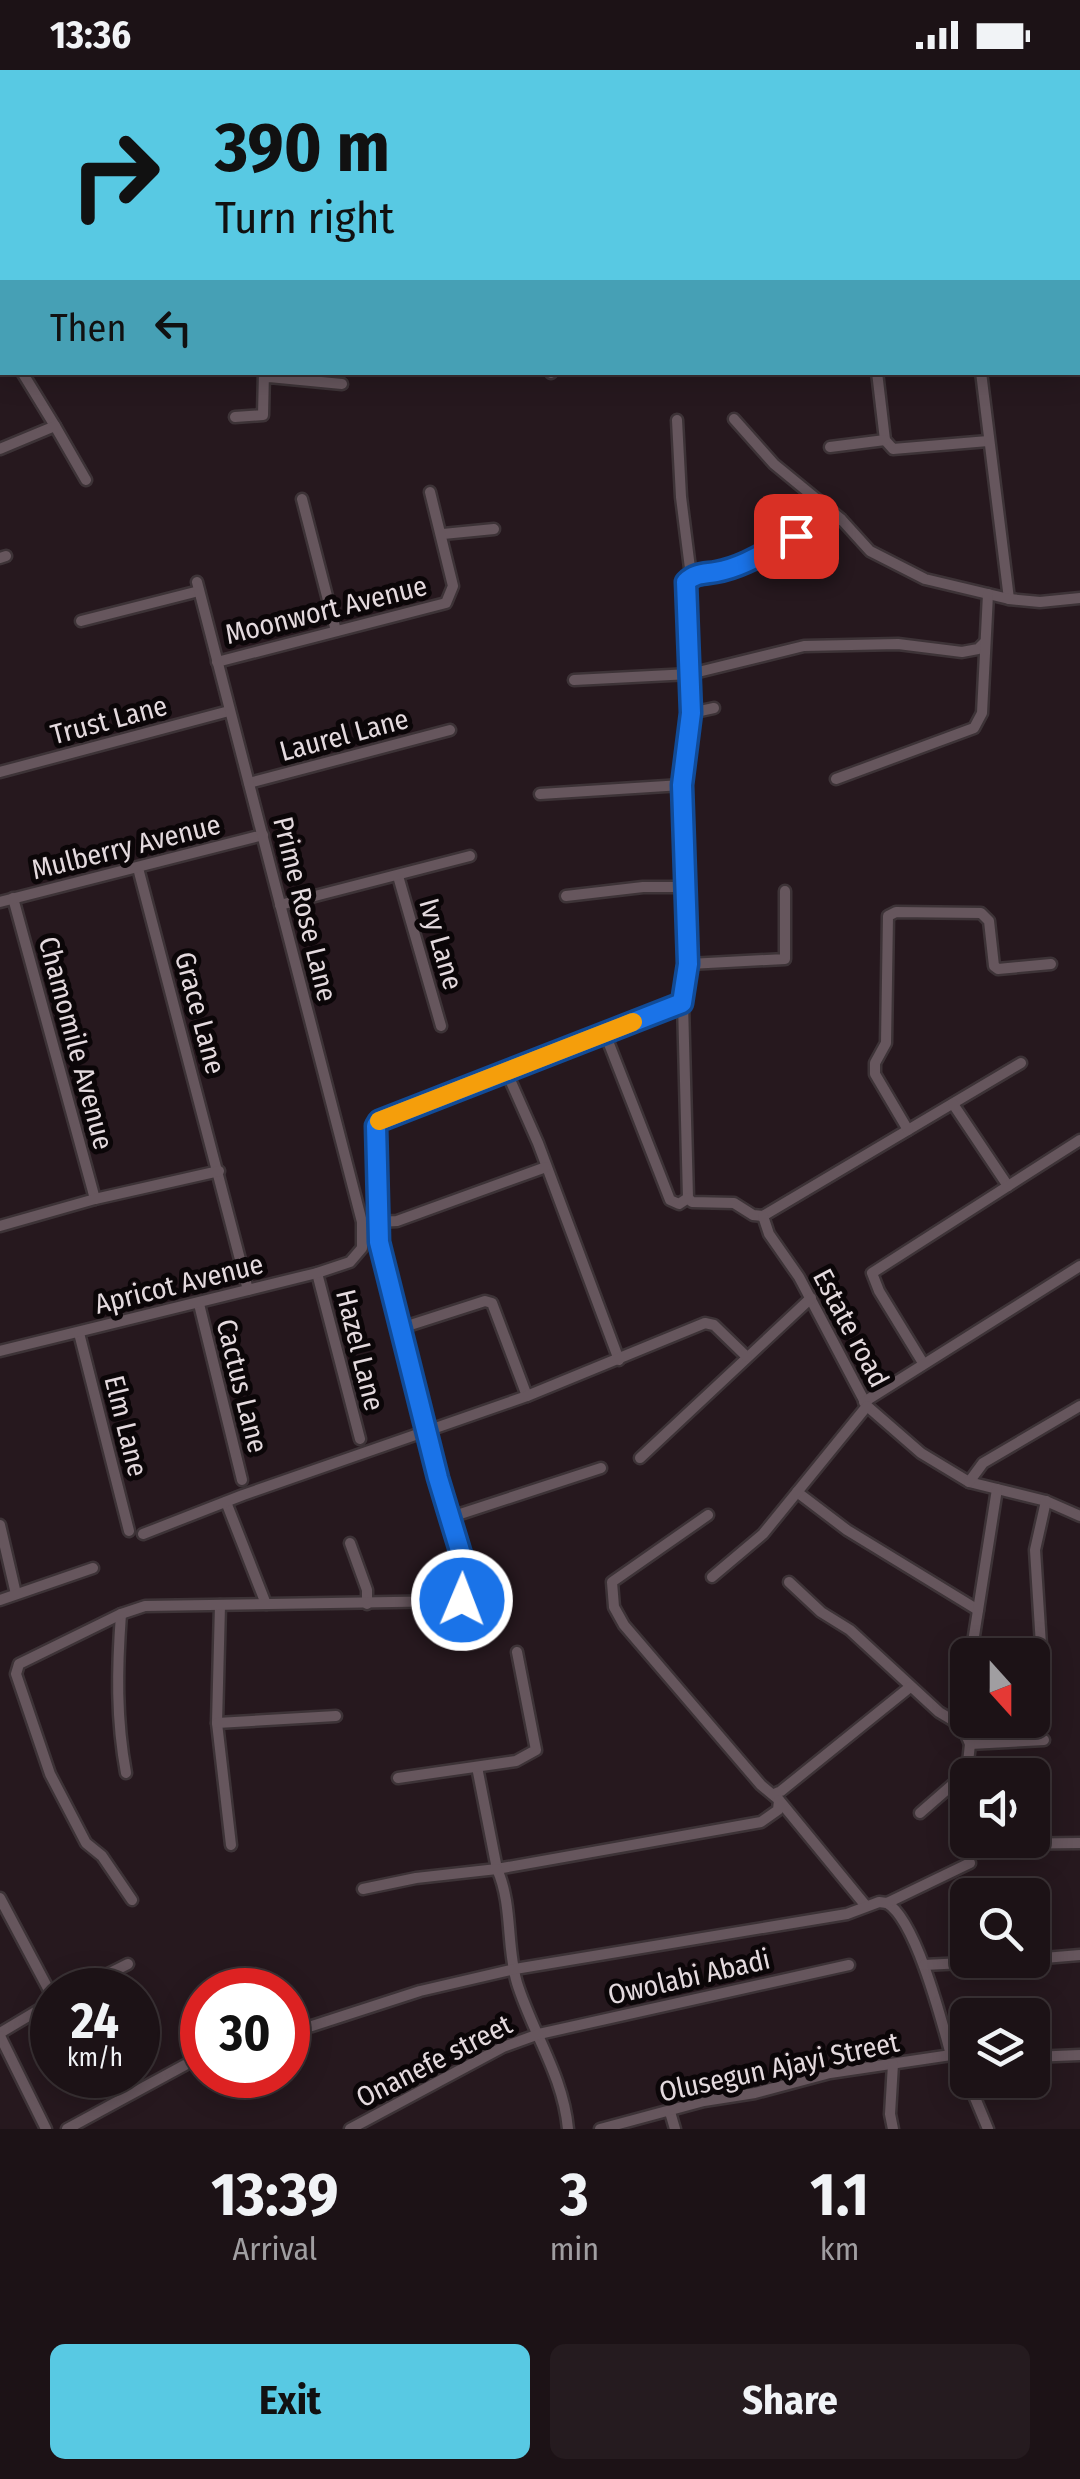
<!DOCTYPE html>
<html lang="en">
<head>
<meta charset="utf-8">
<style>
	body { margin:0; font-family:"Fira Sans Condensed",sans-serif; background:#251b1f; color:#f1f3f6; height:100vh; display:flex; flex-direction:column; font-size:38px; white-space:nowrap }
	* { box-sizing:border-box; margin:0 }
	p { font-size:32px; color:#a09ea1 }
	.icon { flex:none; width:55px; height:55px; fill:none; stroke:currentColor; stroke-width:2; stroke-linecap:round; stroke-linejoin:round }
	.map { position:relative; height:2059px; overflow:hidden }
	.sheet { display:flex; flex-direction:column; background:#1c1216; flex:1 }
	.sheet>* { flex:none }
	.guide { position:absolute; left:0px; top:0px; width:1080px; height:305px; box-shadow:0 5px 25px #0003,0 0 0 2px #3a3235; background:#58c9e3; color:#111; overflow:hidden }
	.needle { width:65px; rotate:159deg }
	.controls { position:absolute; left:950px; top:1568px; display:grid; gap:20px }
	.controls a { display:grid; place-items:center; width:100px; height:100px; border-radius:15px; background:#1c1216; box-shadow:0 5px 25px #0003,0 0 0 2px #3a3235; font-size:50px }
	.speed { position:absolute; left:30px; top:1898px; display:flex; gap:20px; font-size:50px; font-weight:700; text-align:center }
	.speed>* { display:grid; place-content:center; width:130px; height:130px; border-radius:50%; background:#1c1216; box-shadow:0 5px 25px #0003,0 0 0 2px #3a3235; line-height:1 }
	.speed small { font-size:25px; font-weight:400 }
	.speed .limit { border:15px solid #d22; background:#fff; color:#111 }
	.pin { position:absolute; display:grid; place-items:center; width:85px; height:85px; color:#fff; margin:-42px; border-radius:20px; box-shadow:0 5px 15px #0006 }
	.me { position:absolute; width:110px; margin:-55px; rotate:1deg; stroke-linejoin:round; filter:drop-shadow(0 0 8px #0008) }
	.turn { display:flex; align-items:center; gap:35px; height:210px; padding:0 50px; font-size:45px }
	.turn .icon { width:130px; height:130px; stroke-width:2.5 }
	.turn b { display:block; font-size:70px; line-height:85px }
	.then { display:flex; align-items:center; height:95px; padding:0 50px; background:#0003; gap:20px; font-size:38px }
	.eta { display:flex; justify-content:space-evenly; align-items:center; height:170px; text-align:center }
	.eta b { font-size:60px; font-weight:700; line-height:70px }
	.cta { display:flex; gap:20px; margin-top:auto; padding:20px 50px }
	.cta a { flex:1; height:115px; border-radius:15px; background:#58c9e3; color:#111; font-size:40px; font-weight:700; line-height:115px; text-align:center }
	.cta a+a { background:#251b1f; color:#f1f3f6 }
	.status { display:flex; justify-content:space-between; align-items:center; height:70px; padding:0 50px; background:#1c1216; direction:ltr }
	.status svg { height:28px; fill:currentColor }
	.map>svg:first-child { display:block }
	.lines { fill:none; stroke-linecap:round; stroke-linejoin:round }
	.minor-casing { stroke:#3d3337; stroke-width:15 }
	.minor { stroke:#66565d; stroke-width:10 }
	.route-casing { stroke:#114b97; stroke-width:25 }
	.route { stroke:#1a73e8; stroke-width:18 }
	.slow { stroke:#f59e0b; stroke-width:18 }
	.labels { text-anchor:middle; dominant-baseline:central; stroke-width:10; stroke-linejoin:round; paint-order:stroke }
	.street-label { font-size:28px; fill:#e4dade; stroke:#0b0608 }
</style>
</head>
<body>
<div class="status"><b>13:36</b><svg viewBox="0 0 49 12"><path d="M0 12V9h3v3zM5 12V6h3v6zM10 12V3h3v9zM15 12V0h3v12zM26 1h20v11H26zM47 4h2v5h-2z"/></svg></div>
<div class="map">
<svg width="1080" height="2059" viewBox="0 0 1080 2059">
	<rect width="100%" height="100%" fill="#26181e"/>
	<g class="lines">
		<g class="minor-casing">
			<g id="minor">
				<path d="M389,0L390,2"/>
				<path d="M703,0L705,2"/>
				<path d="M912,0L913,2"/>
				<path d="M621,2L623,0"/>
				<path d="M794,2L799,0"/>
				<path d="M1037,2L1044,0"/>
				<path d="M0,73L2,80"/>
				<path d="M0,90L2,89"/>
				<path d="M1078,97L1080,96"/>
				<path d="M1078,265H1080"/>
				<path d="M0,269L2,272"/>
				<path d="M22,302L55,356"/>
				<path d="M877,302L885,370L893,379L988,371"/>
				<path d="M981,302L1009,529"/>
				<path d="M551,303L552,302"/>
				<path d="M235,347L263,345L264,302L269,307L342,314"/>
				<path d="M734,349L774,394L841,449L870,481L925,509L1009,529L1040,532L1080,528"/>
				<path d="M677,350L681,427L691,506L686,511L691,643L682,715L689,894L683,933L688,1128L692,1132L734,1133L753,1145L763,1146L1021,993"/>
				<path d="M830,377L885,370"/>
				<path d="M0,379L55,356L86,410"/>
				<path d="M302,429L336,561"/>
				<path d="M443,464L494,459"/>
				<path d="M0,488L6,486"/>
				<path d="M691,506L733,497L774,479L795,466L841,449"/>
				<path d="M81,551L199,521"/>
				<path d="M217,592L446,533L453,516L430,422"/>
				<path d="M574,610L690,604L804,576L898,574L962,582L978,579L984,573"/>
				<path d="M691,643L714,638"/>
				<path d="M0,702L229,641"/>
				<path d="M836,709L974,658L982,643L988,524"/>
				<path d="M249,713L450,660"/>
				<path d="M540,724L682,715"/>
				<path d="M138,798L248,1220"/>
				<path d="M398,806L441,956"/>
				<path d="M566,826L643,817H686"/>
				<path d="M13,828L95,1129"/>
				<path d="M0,832L263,765"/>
				<path d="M280,835L470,786"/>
				<path d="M689,894L785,889V821"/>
				<path d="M604,961L670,1130L679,1134L688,1128"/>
				<path d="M507,1003L538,1073L619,1290"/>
				<path d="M953,1034L1008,1116"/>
				<path d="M908,1060L875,1004V993L886,973L888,846L896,842L981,843L989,851L994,896L998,899L1051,894"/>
				<path d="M763,1146L769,1164L799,1207L867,1336L921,1383L969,1412L1046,1431L1080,1446"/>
				<path d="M379,1152L397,1151L546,1097"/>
				<path d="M0,1156L95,1129L219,1101"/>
				<path d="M317,1203L360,1369"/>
				<path d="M199,1234L242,1410"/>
				<path d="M401,1258L485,1231L492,1233L527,1326"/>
				<path d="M79,1263L129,1461"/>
				<path d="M0,1281L317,1203L350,1192L362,1178V1152L197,512"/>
				<path d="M923,1293L879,1221L872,1203L1080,1070"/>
				<path d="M864,1332L1080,1196"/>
				<path d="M640,1388L811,1228"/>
				<path d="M969,1412L983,1393L1080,1336"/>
				<path d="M797,1422L847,1460L978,1540"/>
				<path d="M226,1432L266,1534"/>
				<path d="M451,1447L601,1398"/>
				<path d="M0,1455L16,1524"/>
				<path d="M143,1464L243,1425L527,1326L705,1253L714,1255L747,1287"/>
				<path d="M350,1473L367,1520V1534"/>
				<path d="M712,1507L763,1464L867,1336"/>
				<path d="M789,1512L821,1542L850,1560L939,1642L954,1651L960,1650"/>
				<path d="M0,1530L93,1498"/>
				<path d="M220,1535L217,1653L231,1775"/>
				<path d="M121,1544C117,1599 116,1649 126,1703"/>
				<path d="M971,1585L997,1419"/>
				<path d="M1043,1607L1035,1480L1046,1431"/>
				<path d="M217,1653L336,1646"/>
				<path d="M970,1674L1044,1670"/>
				<path d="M477,1697L497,1799L761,1752L778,1740L779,1730L761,1715L624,1555L614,1537L612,1512L708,1445"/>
				<path d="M398,1708L516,1691L536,1680L517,1582"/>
				<path d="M774,1724L781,1721L910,1617"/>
				<path d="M779,1730L866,1836"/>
				<path d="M920,1743L967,1702L970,1674L960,1650L968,1604"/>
				<path d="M992,1774L1080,1773"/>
				<path d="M363,1819L416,1808L497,1799C513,1835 506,1876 517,1913C533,1964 563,2005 568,2059"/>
				<path d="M0,1828L52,1926"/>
				<path d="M132,1830L102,1786L86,1773L50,1704L16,1604L19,1594L121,1544L145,1536L454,1531L469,1525L471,1517L438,1408L379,1173L376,1056L379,1051L683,933"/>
				<path d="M887,1833C916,1850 942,1952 951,1985"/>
				<path d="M1032,1889L1080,1885"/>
				<path d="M924,1895L1021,1890"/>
				<path d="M76,1920L128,1894"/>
				<path d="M288,1960L312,1956L420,1921L515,1899L847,1844L879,1832L887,1833L970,1793"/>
				<path d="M0,1963L52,1932"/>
				<path d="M0,1966L46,2059"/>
				<path d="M958,1987L988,2059"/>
				<path d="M1032,1987L1080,1985"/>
				<path d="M670,2042L675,2059"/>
				<path d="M67,2059L185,1995"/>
				<path d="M350,2059L503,1977L539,1964L849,1895"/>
				<path d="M600,2059L704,2031L755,2023L830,2003L951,1985L968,1989"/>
				<path d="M893,2059L890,2044L893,1994"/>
			</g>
		</g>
		<use href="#minor" class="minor"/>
	</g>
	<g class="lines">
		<g class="route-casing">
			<path id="route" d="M462,1530L469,1525L471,1517L438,1408L379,1172L376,1056L379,1051L682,933L688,894L682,715L691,643L686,512C695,503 704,504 716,502C745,497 770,479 796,466"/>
		</g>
		<use href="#route" class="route"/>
		<path class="slow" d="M379,1051L633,952"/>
	</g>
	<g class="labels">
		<g class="street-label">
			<text transform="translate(326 540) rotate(-14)">Moonwort Avenue</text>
			<text transform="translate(109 650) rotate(-15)">Trust Lane</text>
			<text transform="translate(344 665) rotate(-15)">Laurel Lane</text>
			<text transform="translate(126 777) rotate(-14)">Mulberry Avenue</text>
			<text transform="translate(305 839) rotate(76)">Prime Rose Lane</text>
			<text transform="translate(441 874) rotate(74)">Ivy Lane</text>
			<text transform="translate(200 943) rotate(75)">Grace Lane</text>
			<text transform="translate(76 973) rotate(75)">Chamomile Avenue</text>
			<text transform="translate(179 1214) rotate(-14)">Apricot Avenue</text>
			<text transform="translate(851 1258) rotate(62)">Estate road</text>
			<text transform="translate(360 1280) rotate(76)">Hazel Lane</text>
			<text transform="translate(242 1316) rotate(76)">Cactus Lane</text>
			<text transform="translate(126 1356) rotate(76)">Elm Lane</text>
			<text transform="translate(689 1907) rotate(-13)">Owolabi Abadi</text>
			<text transform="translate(434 1991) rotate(-27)">Onanefe street</text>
			<text transform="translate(779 1997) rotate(-12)">Olusegun Ajayi Street</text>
		</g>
	</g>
</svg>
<div class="controls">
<a><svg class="needle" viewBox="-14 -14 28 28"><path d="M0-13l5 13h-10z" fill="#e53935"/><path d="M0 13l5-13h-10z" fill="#a09ea1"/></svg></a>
<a><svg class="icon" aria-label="sound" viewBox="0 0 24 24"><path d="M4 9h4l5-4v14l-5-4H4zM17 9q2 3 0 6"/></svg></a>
<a><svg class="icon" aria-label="search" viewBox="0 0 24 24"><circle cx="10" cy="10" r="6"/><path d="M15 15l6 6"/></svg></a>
<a><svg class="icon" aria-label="layers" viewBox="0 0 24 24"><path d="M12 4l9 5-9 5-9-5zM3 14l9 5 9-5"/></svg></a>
</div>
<div class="speed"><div>24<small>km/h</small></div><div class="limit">30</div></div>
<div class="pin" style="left:796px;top:466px;background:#d93025"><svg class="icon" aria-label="arrive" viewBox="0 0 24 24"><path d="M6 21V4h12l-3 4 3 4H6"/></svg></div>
<svg class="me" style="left:462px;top:1530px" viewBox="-20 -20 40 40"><circle r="17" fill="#1a73e8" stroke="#fff" stroke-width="3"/><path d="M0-11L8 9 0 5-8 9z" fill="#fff"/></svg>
<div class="guide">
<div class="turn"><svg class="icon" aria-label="right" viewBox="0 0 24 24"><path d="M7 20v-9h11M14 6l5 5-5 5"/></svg><div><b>390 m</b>Turn right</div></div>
<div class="then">Then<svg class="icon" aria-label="left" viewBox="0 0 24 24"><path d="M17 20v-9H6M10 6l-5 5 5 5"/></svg></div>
</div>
</div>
<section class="sheet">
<div class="eta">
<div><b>13:39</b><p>Arrival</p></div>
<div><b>3</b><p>min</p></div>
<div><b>1.1</b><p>km</p></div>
</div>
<div class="cta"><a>Exit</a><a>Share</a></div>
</section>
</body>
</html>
